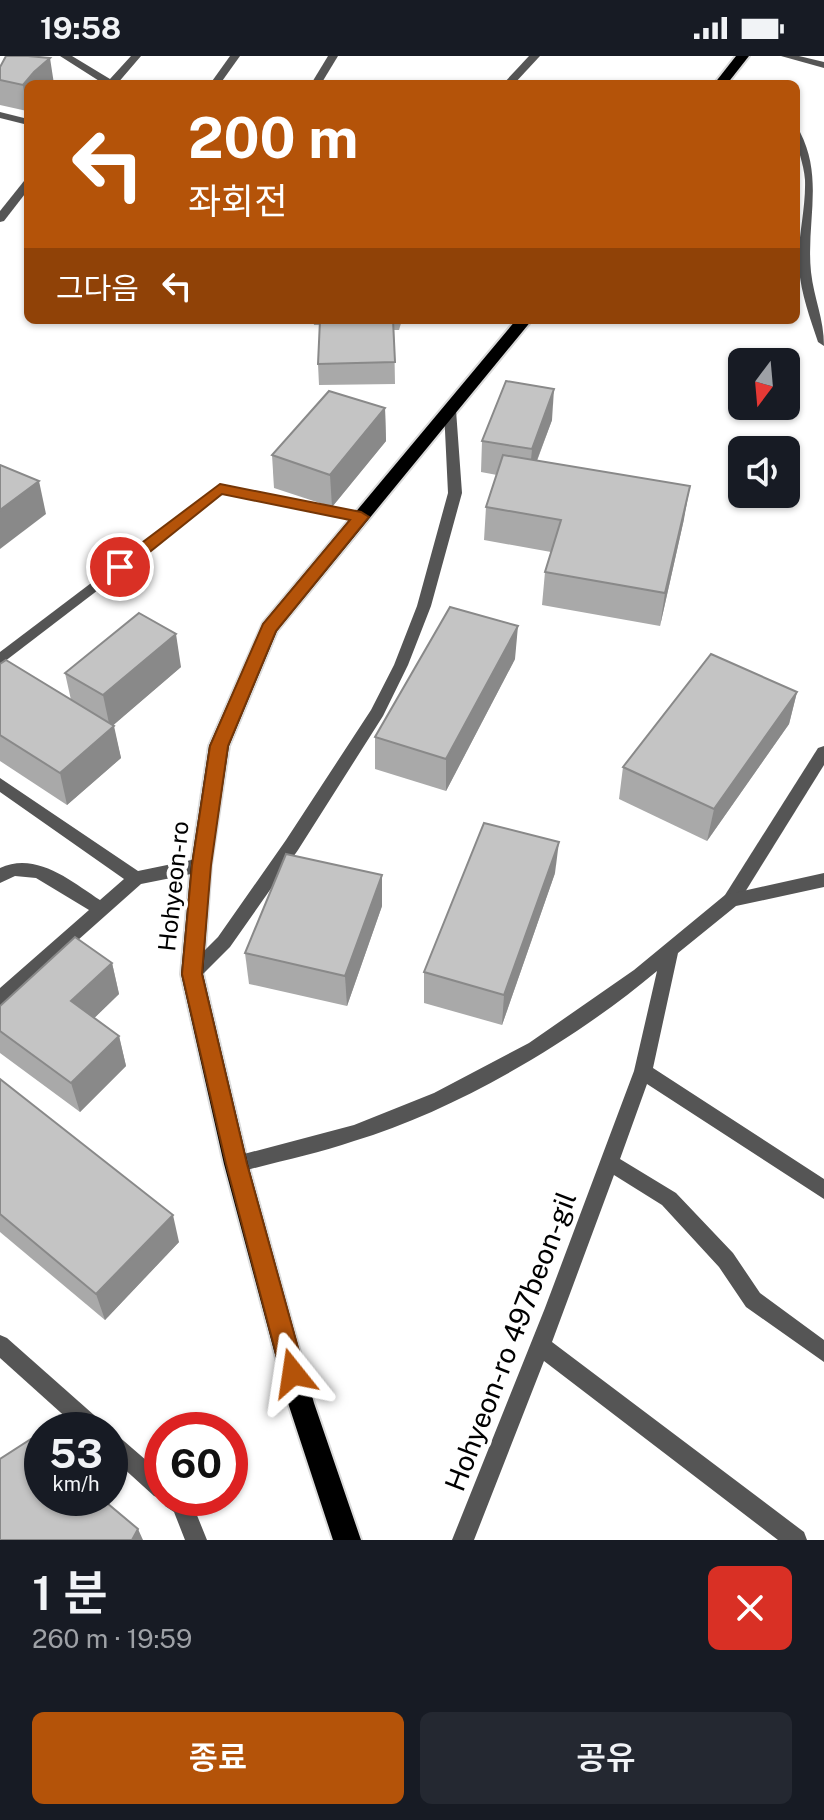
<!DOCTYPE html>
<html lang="ko">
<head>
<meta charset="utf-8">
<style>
	body { margin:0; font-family:"Public Sans","Noto Sans KR",sans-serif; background:#242831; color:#f1f3f6; height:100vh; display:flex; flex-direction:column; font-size:30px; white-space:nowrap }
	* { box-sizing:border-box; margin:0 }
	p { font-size:26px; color:#9ea1a6 }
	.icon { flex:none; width:44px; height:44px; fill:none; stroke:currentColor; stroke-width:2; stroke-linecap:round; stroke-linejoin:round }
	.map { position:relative; height:1484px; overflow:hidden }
	.drawer { display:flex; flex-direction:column; background:#171b24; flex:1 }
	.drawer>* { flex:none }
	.guide { position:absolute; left:24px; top:24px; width:776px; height:244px; border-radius:12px; box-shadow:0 2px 6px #0004; background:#b45309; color:#fff; overflow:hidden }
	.needle { width:52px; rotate:196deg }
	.tools { position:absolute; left:728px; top:292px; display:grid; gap:16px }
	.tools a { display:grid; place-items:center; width:72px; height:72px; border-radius:12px; background:#171b24; box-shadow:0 2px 6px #0004; font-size:40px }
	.speed { position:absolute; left:24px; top:1356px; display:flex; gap:16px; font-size:40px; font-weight:700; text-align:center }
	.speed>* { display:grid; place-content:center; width:104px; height:104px; border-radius:50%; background:#171b24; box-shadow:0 2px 6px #0004; line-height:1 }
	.speed small { font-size:20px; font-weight:400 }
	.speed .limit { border:12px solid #d22; background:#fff; color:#111 }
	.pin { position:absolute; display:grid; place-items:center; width:68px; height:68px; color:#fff; margin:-34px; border:4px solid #fff; border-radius:50%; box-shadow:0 2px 8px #0007 }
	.me { position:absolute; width:88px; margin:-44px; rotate:345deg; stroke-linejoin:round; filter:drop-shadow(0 0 6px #0008) }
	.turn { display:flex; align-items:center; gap:28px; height:168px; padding:0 32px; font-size:36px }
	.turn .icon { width:104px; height:104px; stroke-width:2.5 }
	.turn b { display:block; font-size:56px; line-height:68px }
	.then { display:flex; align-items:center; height:76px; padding:0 32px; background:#0003; gap:16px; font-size:30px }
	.round { display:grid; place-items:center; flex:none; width:84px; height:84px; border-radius:12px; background:#242831 }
	.head { display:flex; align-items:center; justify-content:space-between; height:136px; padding:0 32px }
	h1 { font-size:48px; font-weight:600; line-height:60px }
	.cta { display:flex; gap:16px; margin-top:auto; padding:16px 32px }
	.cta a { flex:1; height:92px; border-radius:12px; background:#b45309; color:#fff; font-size:32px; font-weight:600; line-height:92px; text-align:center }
	.cta a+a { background:#242831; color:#f1f3f6 }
	.status { display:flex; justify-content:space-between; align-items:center; height:56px; padding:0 40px; background:#171b24; direction:ltr }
	.status svg { height:22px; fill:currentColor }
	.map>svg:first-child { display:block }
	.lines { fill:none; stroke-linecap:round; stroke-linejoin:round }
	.primary-casing { stroke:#dbdbdb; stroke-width:4 }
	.service { fill:#555; fill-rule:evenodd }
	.minor { fill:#555; fill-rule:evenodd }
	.tertiary { fill:#555; fill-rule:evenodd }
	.primary { fill:#000; fill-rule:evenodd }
	.wall { fill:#a9a9a9 }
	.shaded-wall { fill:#898989 }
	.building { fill:#c4c4c4; stroke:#898989; stroke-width:2 }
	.route { fill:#b45309; stroke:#753606; stroke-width:2 }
	.labels { text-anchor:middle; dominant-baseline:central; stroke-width:8; stroke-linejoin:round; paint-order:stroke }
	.street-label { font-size:24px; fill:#000; stroke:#fff }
	.near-street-label { font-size:28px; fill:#000; stroke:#fff }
</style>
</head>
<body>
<div class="status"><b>19:58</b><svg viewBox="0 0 49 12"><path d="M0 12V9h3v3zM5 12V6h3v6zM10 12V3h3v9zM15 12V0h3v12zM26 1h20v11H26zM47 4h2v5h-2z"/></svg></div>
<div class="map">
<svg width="824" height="1484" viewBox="0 0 824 1484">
	<rect width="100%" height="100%" fill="#fff"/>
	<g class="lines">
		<g class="primary-casing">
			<g id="primary">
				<path d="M736,0H749L727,28H714Z"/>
				<path d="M516,264H532L277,575L229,690L211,809L203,918L248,1108L314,1347L361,1484H333L288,1347L224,1108L181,918L191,809L209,690L263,567Z"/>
			</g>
		</g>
		<g class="service">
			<path d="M60,0H72L110,23L131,0H141L117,28H104Z"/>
			<path d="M230,0H240L220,28H210Z"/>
			<path d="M328,0H338L321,28H311Z"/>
			<path d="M529,0H540L514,28H503Z"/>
			<path d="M781,0H799L824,6V12Z"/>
			<path d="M796,75L800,76C824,123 806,166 811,216C814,243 824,262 824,290L818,286C810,262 801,238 799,212C797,183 806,154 805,124C804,107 796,92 796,75Z"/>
			<path d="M28,124V134L4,165L0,166V155L24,125Z"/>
			<path d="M144,487L151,492L149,495L0,609V596Z"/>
			<path d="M824,690V709L737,849H725L723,844L725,839L818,692Z"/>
			<path d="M0,722L138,815L201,802L207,804L209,809L207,814L201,816L141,828L6,948L0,950V932L89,854L36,822L15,820L0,827V812C36,795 71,825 100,844L124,823L0,736Z"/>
		</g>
		<g class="minor">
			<path d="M0,56L28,63V69L0,62Z"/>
			<path d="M220,429L361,456L368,461L361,466L223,438L149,495H139L137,492L139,489Z"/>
			<path d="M824,817V831L736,850L678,897L653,1012L824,1123V1143L647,1028L620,1103L676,1137L733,1197L760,1237L824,1284V1306L746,1251L719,1211L662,1149L614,1119L552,1286L804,1476L807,1484H778L544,1305L474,1484H452L545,1252L634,1015L657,915C575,984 457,1054 354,1085C316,1098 275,1106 236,1117L229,1114L227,1108L229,1102L354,1069L434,1037L529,987L634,914L725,839Z"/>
		</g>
		<g class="tertiary">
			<path d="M450,350L456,354L462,437L431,550L408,609L383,660L298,794L230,891L198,923L192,925L186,923L183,918L186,913L218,881L286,784L371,654L394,609L417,550L448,437L444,354Z"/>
			<path d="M0,1279L7,1282L103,1367L107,1374H80L0,1302Z"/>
			<path d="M110,1375L117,1379L162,1418V1442H190L207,1484H185L174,1456L165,1450L162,1443L154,1440L110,1400Z"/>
		</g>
		<use href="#primary" class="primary"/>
	</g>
	<g class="wall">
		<path d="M0,11L28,28L27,55L0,49Z"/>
		<path d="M313,264H402L399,274H394L395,328L319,329L318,308L320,269H314Z"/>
		<path d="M385,352L386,385L332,451L274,432L272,399Z"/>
		<path d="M552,364L537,405L684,463L660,570L542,549L545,516L551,496L484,484L486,451L497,419L481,416L482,385Z"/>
		<path d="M515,603L446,735L375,713V681Z"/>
		<path d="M0,608L71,644L65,617L181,611L113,669L121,702L67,749L0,705Z"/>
		<path d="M797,636L789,668L707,785L619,743L623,711Z"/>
		<path d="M555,817L502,969L424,947V916Z"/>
		<path d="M382,819V850L347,950L249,928L245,897Z"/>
		<path d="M112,907L119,938L94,962L119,980L126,1010L80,1056L0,997V950Z"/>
		<path d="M0,1023L179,1186L105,1264L0,1176Z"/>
	</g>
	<g class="shaded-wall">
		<path d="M50,2L54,28H28L27,55L23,29L34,16Z"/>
		<path d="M554,333L552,364L529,425L532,393Z"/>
		<path d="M385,352L386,385L332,451L330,419Z"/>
		<path d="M39,425L46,458L0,493V454Z"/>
		<path d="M690,430L684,463L660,570L665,537Z"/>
		<path d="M518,570L515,603L446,735V703Z"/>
		<path d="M176,578L181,611L110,672L103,639Z"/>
		<path d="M797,636L789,668L707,785L714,753Z"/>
		<path d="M114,670L121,702L67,749L60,717Z"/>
		<path d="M559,786L555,817L502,969L504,939Z"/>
		<path d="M382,819V850L347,950L345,920Z"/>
		<path d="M112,907L119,938L80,976L71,945Z"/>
		<path d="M119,980L126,1010L80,1056L71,1027Z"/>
		<path d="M173,1159L179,1186L105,1264L96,1238Z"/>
		<path d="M138,1473L143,1484H132Z"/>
	</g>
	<g class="building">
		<path d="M6,0H28L50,2L34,16L23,29L0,24V11Z"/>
		<path d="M320,264H393L395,306L318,308Z"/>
		<path d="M506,325L554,333L532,393L482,385Z"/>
		<path d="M329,335L385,352L330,419L272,399Z"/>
		<path d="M503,399L690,430L665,537L545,516L561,464L486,451Z"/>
		<path d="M0,409L39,425L0,454Z"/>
		<path d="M450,551L518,570L446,703L375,681Z"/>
		<path d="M139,557L176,578L103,639L65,617Z"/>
		<path d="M711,598L797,636L714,753L623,711Z"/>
		<path d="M6,604L114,670L60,717L0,679V608Z"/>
		<path d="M484,767L559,786L504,939L424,916Z"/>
		<path d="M286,798L382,819L345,920L245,897Z"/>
		<path d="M75,881L112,907L71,945L119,980L71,1027L0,975V950Z"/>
		<path d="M0,1023L173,1159L96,1238L0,1158Z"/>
		<path d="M31,1383L42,1392V1442H101L138,1473L132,1484H0V1403Z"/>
	</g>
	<path class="route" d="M220,428L361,456L369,461L276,575L228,690L211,809L202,918L247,1108L305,1317L301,1326L293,1329L285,1326L281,1317L226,1108L182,918L192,809L210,690L263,568L350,464L222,438L126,515H115V507Z"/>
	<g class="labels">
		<g class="street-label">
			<text transform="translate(173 830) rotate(-84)">Hohyeon-ro</text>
		</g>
		<g class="near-street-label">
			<text transform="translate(510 1285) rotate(-69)">Hohyeon-ro 497beon-gil</text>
		</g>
	</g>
</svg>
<div class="tools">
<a><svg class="needle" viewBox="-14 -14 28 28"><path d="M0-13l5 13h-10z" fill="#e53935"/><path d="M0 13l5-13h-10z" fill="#9ea1a6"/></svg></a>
<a><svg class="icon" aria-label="sound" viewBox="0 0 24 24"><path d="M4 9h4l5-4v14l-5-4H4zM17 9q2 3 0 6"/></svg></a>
</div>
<div class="speed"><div>53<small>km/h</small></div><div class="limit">60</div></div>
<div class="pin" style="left:120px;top:511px;background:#d93025"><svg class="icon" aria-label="arrive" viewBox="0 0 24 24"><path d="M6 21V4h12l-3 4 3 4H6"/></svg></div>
<svg class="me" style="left:293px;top:1317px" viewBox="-20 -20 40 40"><path d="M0-17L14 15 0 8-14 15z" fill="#b45309" stroke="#fff" stroke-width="4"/></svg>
<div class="guide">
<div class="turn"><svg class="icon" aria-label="left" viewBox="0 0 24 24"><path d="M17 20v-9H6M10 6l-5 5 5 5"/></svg><div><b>200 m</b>좌회전</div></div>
<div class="then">그다음<svg class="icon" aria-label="left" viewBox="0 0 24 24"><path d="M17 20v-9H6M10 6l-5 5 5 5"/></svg></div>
</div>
</div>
<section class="drawer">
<div class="head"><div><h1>1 분</h1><p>260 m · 19:59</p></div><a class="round" style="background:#d93025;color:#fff"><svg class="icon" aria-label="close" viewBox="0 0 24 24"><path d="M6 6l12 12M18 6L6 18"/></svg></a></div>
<div class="cta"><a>종료</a><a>공유</a></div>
</section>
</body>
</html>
